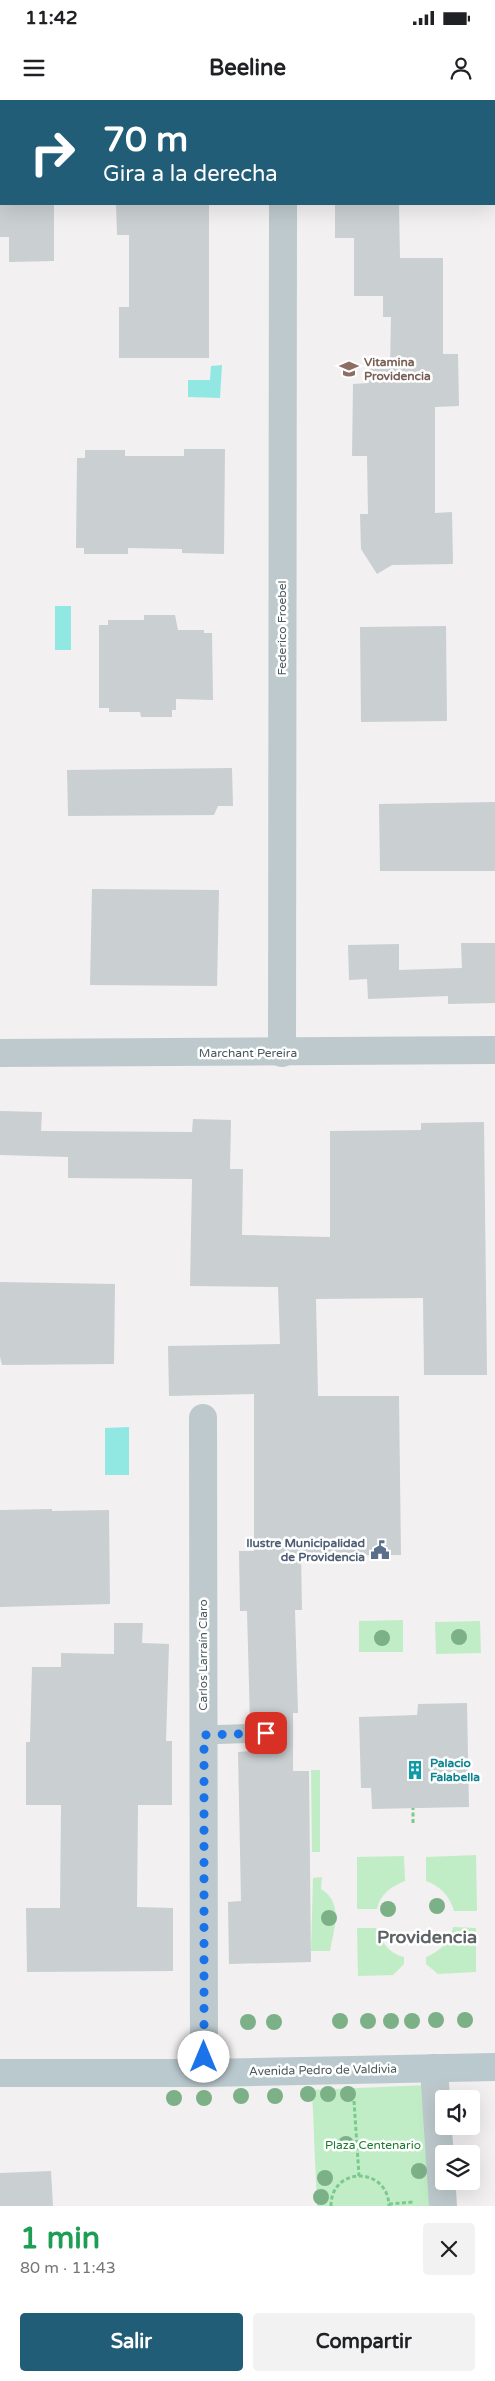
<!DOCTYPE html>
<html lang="es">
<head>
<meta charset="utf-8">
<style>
	body { margin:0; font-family:"Varela Round",sans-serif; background:#f2f2f2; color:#202124; height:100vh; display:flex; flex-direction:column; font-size:19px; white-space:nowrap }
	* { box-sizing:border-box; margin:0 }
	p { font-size:16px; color:#757577 }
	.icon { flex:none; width:28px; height:28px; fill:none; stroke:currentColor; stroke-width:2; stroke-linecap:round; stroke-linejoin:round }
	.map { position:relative; height:2106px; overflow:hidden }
	.panel { display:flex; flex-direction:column; background:#fff; flex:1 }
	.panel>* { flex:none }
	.banner { position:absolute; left:0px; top:0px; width:495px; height:105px; box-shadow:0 5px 20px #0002; background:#215d76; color:#fff; overflow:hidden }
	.buttons { position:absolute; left:435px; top:1990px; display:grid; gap:10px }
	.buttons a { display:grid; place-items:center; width:45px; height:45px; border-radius:5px; background:#fff; box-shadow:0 5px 20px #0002; font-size:25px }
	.pin { position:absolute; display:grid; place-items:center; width:42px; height:42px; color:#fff; margin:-21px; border-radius:10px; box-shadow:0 2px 8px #0006 }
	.me { position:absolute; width:55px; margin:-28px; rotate:0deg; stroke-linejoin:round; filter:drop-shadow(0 0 4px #0008) }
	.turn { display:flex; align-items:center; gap:18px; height:105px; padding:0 20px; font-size:22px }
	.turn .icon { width:65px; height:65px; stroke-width:2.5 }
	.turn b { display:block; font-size:35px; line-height:42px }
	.round { display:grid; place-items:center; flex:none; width:52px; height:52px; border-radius:5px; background:#f2f2f2 }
	.overview { display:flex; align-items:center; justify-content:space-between; height:85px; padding:0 20px }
	h1 { font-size:30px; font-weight:700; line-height:38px; color:#1e9e55 }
	.cta { display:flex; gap:10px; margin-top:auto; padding:10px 20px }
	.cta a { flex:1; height:58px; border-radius:5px; background:#215d76; color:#fff; font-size:20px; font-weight:700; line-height:58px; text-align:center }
	.cta a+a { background:#f2f2f2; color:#202124 }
	.status { display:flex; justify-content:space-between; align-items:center; height:35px; padding:0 25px; background:#fff; direction:ltr }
	.status svg { height:14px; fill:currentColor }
	header { display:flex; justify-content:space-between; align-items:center; height:65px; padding:0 20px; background:#fff; font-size:22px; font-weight:700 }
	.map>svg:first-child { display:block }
	.green { fill:#c1edc6 }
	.water { fill:#91e8e2 }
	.building { fill:#cacfd2 }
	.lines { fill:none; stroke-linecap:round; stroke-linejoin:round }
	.path { stroke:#7bca8d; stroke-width:3; stroke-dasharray:4 2.5; stroke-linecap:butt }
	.lane { stroke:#bdc9cc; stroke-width:19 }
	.street { stroke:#bdc9cc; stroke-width:28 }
	.secondary { stroke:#bac9ce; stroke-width:28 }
	.tree { fill:#7cb087 }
	.route { stroke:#1a73e8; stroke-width:9; stroke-dasharray:0 16.2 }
	.labels { text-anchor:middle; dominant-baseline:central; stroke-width:5; stroke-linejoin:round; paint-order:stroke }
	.education-label { font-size:12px; font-weight:bold; fill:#785e54; stroke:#fff; text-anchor:start }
	.street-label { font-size:12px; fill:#49595d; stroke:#fff }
	.service-label { font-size:12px; font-weight:bold; fill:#4e5e75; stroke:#fff; text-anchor:end }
	.culture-label { font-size:12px; font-weight:bold; fill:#0d838f; stroke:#fff; text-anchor:start }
	.park-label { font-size:12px; fill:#1c7c31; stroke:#fff }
	.district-label { font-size:18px; font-weight:bold; fill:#5d6365; stroke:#fff }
</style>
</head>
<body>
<div class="status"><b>11:42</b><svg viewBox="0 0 49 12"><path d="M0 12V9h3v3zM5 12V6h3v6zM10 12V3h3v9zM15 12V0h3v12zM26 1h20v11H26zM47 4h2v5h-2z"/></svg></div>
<header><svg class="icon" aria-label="menu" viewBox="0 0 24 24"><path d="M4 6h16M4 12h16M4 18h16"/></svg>Beeline<svg class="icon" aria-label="person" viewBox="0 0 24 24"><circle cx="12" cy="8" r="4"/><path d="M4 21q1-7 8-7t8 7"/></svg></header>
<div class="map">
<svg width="495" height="2106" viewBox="0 0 495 2106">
	<rect width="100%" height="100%" fill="#f2f0f1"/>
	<g class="green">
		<path d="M403,1520V1552H359V1521Z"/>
		<path d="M480,1521L481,1553L436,1554L435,1522Z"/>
		<path d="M311,1670H320V1752H312Z"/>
		<path d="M476,1755L477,1811H454C450,1796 440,1786 426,1781V1757Z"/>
		<path d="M404,1756L405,1781C392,1786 380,1794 377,1809H357V1757Z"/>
		<path d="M322,1777L321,1789C344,1803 334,1829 330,1851H311L313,1778Z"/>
		<path d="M453,1827L476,1828V1872L438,1874L426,1864V1857C440,1851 450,1843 453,1827Z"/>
		<path d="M357,1828H376C381,1841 389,1854 404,1857V1864L393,1875L358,1876Z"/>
		<path d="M428,1985L434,2106H317L312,1990Z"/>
	</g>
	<g class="water">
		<path d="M222,265L220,298L188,297V280H210L211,266Z"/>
		<rect x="55" y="506" width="16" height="44"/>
		<path d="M129,1327V1375H105V1328Z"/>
	</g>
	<g class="building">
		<path d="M0,104H54V161L9,162V137H0Z"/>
		<path d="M116,104H209V258H119V207H129V135H117Z"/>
		<path d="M335,104H399L400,158H443V254H458L459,306L435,307V413L452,412L453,464L392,465L377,474L361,449L360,414H368L367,356H352L353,284L369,283V269L390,268L391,217H383V196H354V138H335Z"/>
		<path d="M184,349H225L224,454L182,453V449L128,448V454H84V448H76L77,358H85V350H125V356H184Z"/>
		<path d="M144,515H175L178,530H204V533H212L213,600L176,599V610H172V617H141L140,612H109V608H99V525H108V520H144Z"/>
		<path d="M446,526L447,621L361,622L360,527Z"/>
		<path d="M232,668L233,706H218L214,715L68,716L67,670Z"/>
		<path d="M495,702V771H380L379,704Z"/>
		<path d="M92,789L219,790L217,886L90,885Z"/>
		<path d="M461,843H495V903L448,904V896L368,899L367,879L349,880L348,845L399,844V870L462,868Z"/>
		<path d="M0,1011L42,1012L41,1031L192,1032L193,1019L231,1020L230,1069H243L242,1135L330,1137V1031L421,1030V1023L484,1022L487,1275H424L423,1198L316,1199L318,1296H399L401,1455L301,1456L302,1510H295L298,1613H293V1671H309L311,1862L229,1864L228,1802L241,1801L238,1652L251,1651V1645L271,1643L277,1633L275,1627L271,1623L250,1622L247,1511H240L239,1451H254V1294L169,1296L168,1246L280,1244L278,1187L190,1186L192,1079L68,1078V1057L0,1055Z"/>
		<path d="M0,1182L115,1184L114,1264L2,1265L0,1257Z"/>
		<path d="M52,1409V1411L109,1410L110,1504L0,1507V1410Z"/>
		<path d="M114,1523H143L142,1543L169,1544L166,1641H172V1705H138L137,1807L173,1808V1871L27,1872L26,1808H60L61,1705H26V1642H30L32,1567H61V1553L114,1554Z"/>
		<path d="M467,1603L469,1707L372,1709L371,1688H361L359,1617L417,1615L418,1604Z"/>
		<path d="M51,2071L53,2106H0V2073Z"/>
	</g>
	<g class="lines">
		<g class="path">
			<path d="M413,1723V1708"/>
			<path d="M354,2001L359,2076"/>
			<path d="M389,2104L413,2102"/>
			<path d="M331,2106C331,2066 388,2066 389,2106"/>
		</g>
		<path class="lane" d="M204,1635L266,1633"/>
		<g class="street">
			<path d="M283,1V0"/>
			<path d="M0,20H1"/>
			<path d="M494,24H495"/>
			<path d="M0,953L495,950"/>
			<path d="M282,953L283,104"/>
			<path d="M203,1318L204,1973"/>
			<path d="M434,1968L443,2106"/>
		</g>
		<path class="secondary" d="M0,1973H204L495,1967"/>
	</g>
	<g class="tree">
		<circle cx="459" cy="1537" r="8"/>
		<circle cx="382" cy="1538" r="8"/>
		<circle cx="437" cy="1806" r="8"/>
		<circle cx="388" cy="1809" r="8"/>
		<circle cx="329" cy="1818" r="8"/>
		<circle cx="436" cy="1920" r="8"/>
		<circle cx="465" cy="1920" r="8"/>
		<circle cx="340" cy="1921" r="8"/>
		<circle cx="368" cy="1921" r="8"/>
		<circle cx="391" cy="1921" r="8"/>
		<circle cx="412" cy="1921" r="8"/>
		<circle cx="248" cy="1922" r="8"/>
		<circle cx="274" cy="1922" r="8"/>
		<circle cx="308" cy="1994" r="8"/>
		<circle cx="328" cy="1994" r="8"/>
		<circle cx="348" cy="1994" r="8"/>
		<circle cx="241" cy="1996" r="8"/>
		<circle cx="275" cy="1996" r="8"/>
		<circle cx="174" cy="1998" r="8"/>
		<circle cx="204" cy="1998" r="8"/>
		<circle cx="346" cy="2044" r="8"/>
		<circle cx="419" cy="2071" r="8"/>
		<circle cx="325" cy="2078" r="8"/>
		<circle cx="321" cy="2097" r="8"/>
	</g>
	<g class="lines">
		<path class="route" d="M204,1957V1635L266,1633"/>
	</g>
	<defs>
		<g id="school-bare" transform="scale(1.5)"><path d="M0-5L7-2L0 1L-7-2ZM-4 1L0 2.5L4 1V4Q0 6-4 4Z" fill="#8d6e63" stroke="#fff" stroke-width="2.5" paint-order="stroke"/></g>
		<g id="civic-bare" transform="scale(1.5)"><path d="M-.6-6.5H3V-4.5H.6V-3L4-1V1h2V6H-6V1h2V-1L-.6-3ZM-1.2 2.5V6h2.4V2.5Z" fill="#5c6f8a" stroke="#fff" stroke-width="2.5" paint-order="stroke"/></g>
		<g id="building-bare" transform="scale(1.5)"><path d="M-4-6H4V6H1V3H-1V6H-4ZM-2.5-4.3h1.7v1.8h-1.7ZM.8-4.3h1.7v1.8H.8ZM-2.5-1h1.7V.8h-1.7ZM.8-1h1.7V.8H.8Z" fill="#0f9aa8" stroke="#fff" stroke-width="2.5" paint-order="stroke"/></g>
	</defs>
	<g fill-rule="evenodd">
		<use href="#school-bare" x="349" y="269"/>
		<use href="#civic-bare" x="380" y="1450"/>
		<use href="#building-bare" x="415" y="1670"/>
	</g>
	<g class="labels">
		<g class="education-label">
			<text x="364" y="262">Vitamina<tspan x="364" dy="14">Providencia</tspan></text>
		</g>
		<g class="street-label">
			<text transform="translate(282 528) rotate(-90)">Federico Froebel</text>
			<text x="248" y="953">Marchant Pereira</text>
			<text transform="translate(203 1555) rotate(-90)">Carlos Larraín Claro</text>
			<text transform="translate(323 1970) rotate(-1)">Avenida Pedro de Valdivia</text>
		</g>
		<g class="service-label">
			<text x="365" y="1443">Ilustre Municipalidad<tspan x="365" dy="14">de Providencia</tspan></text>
		</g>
		<g class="culture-label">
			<text x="430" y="1663">Palacio<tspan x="430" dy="14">Falabella</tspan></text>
		</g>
		<g class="park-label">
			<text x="373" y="2045">Plaza Centenario</text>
		</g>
		<g class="district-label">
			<text x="427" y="1837">Providencia</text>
		</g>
	</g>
</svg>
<div class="buttons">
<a><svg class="icon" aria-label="sound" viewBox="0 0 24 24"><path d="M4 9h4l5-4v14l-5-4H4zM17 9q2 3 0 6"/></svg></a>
<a><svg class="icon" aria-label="layers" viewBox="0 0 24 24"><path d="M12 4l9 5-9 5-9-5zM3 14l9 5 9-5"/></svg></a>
</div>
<div class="pin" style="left:266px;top:1633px;background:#d93025"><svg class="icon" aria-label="arrive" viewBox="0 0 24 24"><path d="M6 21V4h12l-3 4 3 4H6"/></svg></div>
<svg class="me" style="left:204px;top:1957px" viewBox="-20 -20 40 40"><circle r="19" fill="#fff"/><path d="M0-13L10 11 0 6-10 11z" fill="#1a73e8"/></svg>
<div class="banner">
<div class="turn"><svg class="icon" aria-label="right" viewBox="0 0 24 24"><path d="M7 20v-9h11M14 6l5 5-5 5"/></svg><div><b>70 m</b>Gira a la derecha</div></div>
</div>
</div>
<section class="panel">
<div class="overview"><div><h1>1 min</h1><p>80 m · 11:43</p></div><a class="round"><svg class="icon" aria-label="close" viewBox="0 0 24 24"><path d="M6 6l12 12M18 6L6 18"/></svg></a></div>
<div class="cta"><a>Salir</a><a>Compartir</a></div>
</section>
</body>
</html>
